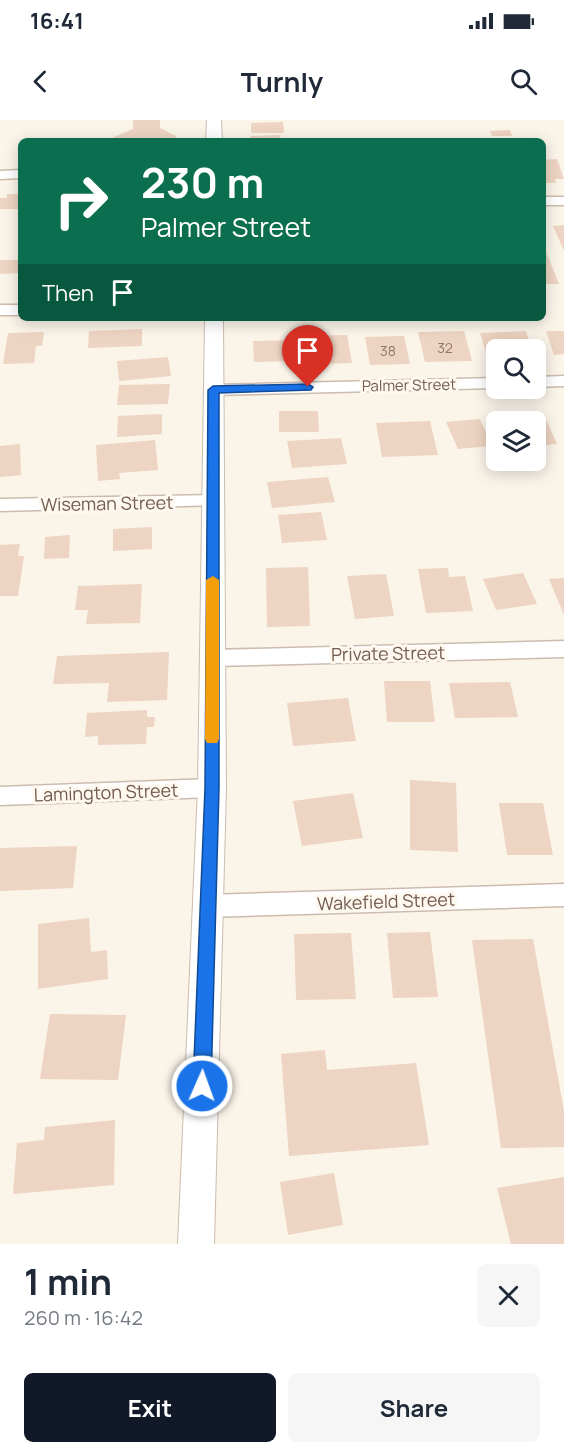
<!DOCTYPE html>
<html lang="en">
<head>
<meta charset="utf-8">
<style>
	body { margin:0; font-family:Manrope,sans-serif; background:#f6f6f7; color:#1f2937; height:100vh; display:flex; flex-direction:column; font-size:22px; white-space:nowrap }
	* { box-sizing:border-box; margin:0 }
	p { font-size:20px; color:#747a83 }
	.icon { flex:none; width:33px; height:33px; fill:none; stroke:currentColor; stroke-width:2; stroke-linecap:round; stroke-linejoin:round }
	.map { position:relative; height:1124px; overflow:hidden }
	.panel { display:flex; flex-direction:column; background:#fff; flex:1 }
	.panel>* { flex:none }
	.top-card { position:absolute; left:18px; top:18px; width:528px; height:183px; border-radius:9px; box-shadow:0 3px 15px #0003; background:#0b6e4f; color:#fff; overflow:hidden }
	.buttons { position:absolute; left:486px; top:219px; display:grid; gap:12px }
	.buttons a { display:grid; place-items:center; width:60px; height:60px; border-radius:9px; background:#fff; box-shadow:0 3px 15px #0003; font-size:30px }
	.pin { position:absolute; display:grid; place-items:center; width:51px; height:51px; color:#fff; margin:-62px -26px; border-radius:50% 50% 50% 0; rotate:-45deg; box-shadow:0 0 6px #0007 }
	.pin .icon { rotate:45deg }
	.me { position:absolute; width:66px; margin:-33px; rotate:2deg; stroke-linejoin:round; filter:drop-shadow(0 0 4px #0008) }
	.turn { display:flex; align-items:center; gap:21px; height:126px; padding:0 24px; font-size:27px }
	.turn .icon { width:78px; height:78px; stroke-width:2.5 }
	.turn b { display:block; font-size:42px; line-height:51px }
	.then { display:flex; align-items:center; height:57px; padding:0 24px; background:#0003; gap:12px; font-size:22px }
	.round { display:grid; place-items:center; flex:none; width:63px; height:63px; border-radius:9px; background:#f6f6f7 }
	.summary { display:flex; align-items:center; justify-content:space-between; height:102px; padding:0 24px }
	h1 { font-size:36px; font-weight:700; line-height:45px }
	.action { display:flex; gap:12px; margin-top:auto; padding:12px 24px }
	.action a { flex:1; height:69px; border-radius:9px; background:#111827; color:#fff; font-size:24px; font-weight:700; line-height:69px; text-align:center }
	.action a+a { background:#f6f6f7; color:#1f2937 }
	.status { display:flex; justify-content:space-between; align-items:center; height:42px; padding:0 30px; background:#fff; direction:ltr }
	.status svg { height:16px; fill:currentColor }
	header { display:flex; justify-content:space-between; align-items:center; height:78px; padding:0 24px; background:#fff; font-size:27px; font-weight:700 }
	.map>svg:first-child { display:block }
	.building { fill:#eed4c2 }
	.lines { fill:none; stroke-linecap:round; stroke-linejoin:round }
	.minor-casing { stroke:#ccbcaf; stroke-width:3 }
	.tertiary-casing { stroke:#ccbcaf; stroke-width:2 }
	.minor { fill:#fff; fill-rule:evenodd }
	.tertiary { fill:#fff; fill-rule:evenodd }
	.route { fill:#1a73e8; stroke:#114b97; stroke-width:1.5 }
	.slow { fill:#f59e0b }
	.labels { text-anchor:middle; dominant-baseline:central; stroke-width:6; stroke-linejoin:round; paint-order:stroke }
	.far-number-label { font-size:14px; fill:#92796b }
	.far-street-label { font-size:15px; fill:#735b4e; stroke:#fef8ef }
	.street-label { font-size:18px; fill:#735b4e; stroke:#fef8ef }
</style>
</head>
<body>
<div class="status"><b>16:41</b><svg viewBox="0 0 49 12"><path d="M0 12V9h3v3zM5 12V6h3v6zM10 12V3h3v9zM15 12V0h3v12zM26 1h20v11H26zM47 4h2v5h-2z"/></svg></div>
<header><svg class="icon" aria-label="back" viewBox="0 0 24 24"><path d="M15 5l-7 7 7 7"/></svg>Turnly<svg class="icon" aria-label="search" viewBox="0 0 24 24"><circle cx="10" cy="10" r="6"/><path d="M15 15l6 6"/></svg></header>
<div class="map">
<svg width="564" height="1124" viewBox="0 0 564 1124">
	<rect width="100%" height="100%" fill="#fbf4e9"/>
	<g class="building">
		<path d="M133,0H160V8L176,16V21H114V17L133,9Z"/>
		<path d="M283,2L284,13H251V3Z"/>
		<path d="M510,10L512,16H492L490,11Z"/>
		<path d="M280,15L281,21H251V16Z"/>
		<path d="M557,39L564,59H555L556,63H544L543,46H545L543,40Z"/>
		<path d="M7,74H21V89H0V78H7Z"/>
		<path d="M564,105V131L553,106Z"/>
		<path d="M543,124L559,164H543Z"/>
		<path d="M0,140H21L20,153L0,154Z"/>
		<path d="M142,209V226L88,228L89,211Z"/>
		<path d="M464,211L472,241L425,242L418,212Z"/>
		<path d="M526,211L532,230H496V236H487L480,213Z"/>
		<path d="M546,211H564V234L554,235Z"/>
		<path d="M44,212L42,226H36L34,243L3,244L8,213Z"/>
		<path d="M347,215L352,243L307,244L304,216Z"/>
		<path d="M404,216L410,244L370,245L365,217Z"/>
		<path d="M293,220L295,241L254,242L253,221Z"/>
		<path d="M168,237L171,256L119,261L117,241Z"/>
		<path d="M170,264L168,284L117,285L119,265Z"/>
		<path d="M279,291H318L319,312H279Z"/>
		<path d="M162,294V314L117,317L118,296Z"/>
		<path d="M544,295L557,324L536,326V302H498L497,299Z"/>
		<path d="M480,299L492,326L458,329L446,302Z"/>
		<path d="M430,301L438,335L382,337L376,303Z"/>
		<path d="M341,318L347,344L292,348L287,321Z"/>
		<path d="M155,320L158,350L119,353L120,359L98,361L96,325Z"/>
		<path d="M20,324L21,355L0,357V326Z"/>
		<path d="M328,357L335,382L272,388L267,362Z"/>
		<path d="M321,392L327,420L282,423L278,395Z"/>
		<path d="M152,407V429L113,431V409Z"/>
		<path d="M70,415L69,438L44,439L45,417Z"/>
		<path d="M20,424L18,436H24L18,476H0V425Z"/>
		<path d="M308,447L310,506L267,507L266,448Z"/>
		<path d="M448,448L449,457L465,456L473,491L426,493L418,449Z"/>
		<path d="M523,453L537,484L496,490L483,459Z"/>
		<path d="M386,454L394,496L355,499L347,456Z"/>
		<path d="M564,458V495L549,459Z"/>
		<path d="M142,464L140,503L86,504L88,490H75L78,466Z"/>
		<path d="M169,532L167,580L107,582L109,563L53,564L57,536Z"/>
		<path d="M384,561H430L435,602H387Z"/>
		<path d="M510,562L518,597L455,598L449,563Z"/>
		<path d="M348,578L356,621L293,626L287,583Z"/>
		<path d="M147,590V597H155L154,607H147L146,624L98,625V616L85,617L87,593Z"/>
		<path d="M410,660L456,663L458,732L410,730Z"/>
		<path d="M353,673L363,718L302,726L293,681Z"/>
		<path d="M499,683H543L553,735H507Z"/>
		<path d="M77,726L73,768L0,771V728Z"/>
		<path d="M89,798L91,832L107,830L108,859L38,869V804Z"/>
		<path d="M430,812L438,877L393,878L387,813Z"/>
		<path d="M351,813L356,879L296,880L294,814Z"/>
		<path d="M533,819L564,991V1027L501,1028L472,820Z"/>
		<path d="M50,894L126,895L118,960L40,959Z"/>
		<path d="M325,930L327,950L416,943L429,1025L289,1036L281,934Z"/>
		<path d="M115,1000L114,1065L13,1074L17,1023L44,1020L45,1007Z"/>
		<path d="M334,1053L343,1105L288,1115L280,1062Z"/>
		<path d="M564,1057V1124H511L497,1068Z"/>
	</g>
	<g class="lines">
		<g class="minor-casing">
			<g id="minor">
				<path d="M21,50V58L0,59V51Z"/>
				<rect x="543" y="77" width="21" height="8"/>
				<rect x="0" y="185" width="21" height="10"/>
				<path d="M564,256V266L536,267V257Z"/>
				<path d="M496,258V268L213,275L205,270L213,265Z"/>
				<path d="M214,375L220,377L223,381L220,385L0,391V379Z"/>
				<path d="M564,521V537L212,546L205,543L202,538L205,533L212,530Z"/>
				<path d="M212,659L220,661L223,668L220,675L212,677L0,685V667Z"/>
				<path d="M564,764V786L209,797L200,794L197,786L200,778L209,775Z"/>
			</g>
		</g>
		<g class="tertiary-casing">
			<g id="tertiary">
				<path d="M207,0H221L222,21H206Z"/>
				<path d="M205,198H223L226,668L214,1124H178L198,668Z"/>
			</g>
		</g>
		<use href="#minor" class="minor"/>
		<use href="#tertiary" class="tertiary"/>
	</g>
	<path class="route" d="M308,264L313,267L311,270L219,273V668L211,966L208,972L202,975L195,972L193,966L205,668L208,270L213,266Z"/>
	<path class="slow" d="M213,456L219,460V619L217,623H207L205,619L206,460Z"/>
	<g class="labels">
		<g class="far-number-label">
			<text x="445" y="227">32</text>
			<text x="388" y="230">38</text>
		</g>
		<g class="far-street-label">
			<text transform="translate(409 265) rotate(-1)">Palmer Street</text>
		</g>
		<g class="street-label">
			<text transform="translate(107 383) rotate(-1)">Wiseman Street</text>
			<text transform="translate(388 533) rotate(-1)">Private Street</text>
			<text transform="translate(106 672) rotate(-2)">Lamington Street</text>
			<text transform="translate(386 781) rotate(-2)">Wakefield Street</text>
		</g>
	</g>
</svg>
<div class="buttons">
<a><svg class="icon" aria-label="search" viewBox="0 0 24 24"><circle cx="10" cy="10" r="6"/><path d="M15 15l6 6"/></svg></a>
<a><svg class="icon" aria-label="layers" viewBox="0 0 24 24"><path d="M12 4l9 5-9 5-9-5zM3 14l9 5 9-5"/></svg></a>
</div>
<div class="pin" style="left:308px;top:267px;background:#d93025"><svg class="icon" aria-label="arrive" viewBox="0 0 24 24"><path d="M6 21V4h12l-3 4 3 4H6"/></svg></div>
<svg class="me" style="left:202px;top:966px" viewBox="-20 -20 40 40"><circle r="17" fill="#1a73e8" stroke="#fff" stroke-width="3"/><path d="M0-11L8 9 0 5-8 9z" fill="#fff"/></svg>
<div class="top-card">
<div class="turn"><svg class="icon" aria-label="right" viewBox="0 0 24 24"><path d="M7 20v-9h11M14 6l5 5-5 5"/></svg><div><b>230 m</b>Palmer Street</div></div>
<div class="then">Then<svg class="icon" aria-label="arrive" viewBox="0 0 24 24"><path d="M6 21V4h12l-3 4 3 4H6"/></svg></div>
</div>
</div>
<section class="panel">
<div class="summary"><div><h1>1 min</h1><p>260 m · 16:42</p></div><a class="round"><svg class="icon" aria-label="close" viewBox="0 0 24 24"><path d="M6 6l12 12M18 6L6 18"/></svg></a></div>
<div class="action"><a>Exit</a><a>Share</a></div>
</section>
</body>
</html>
